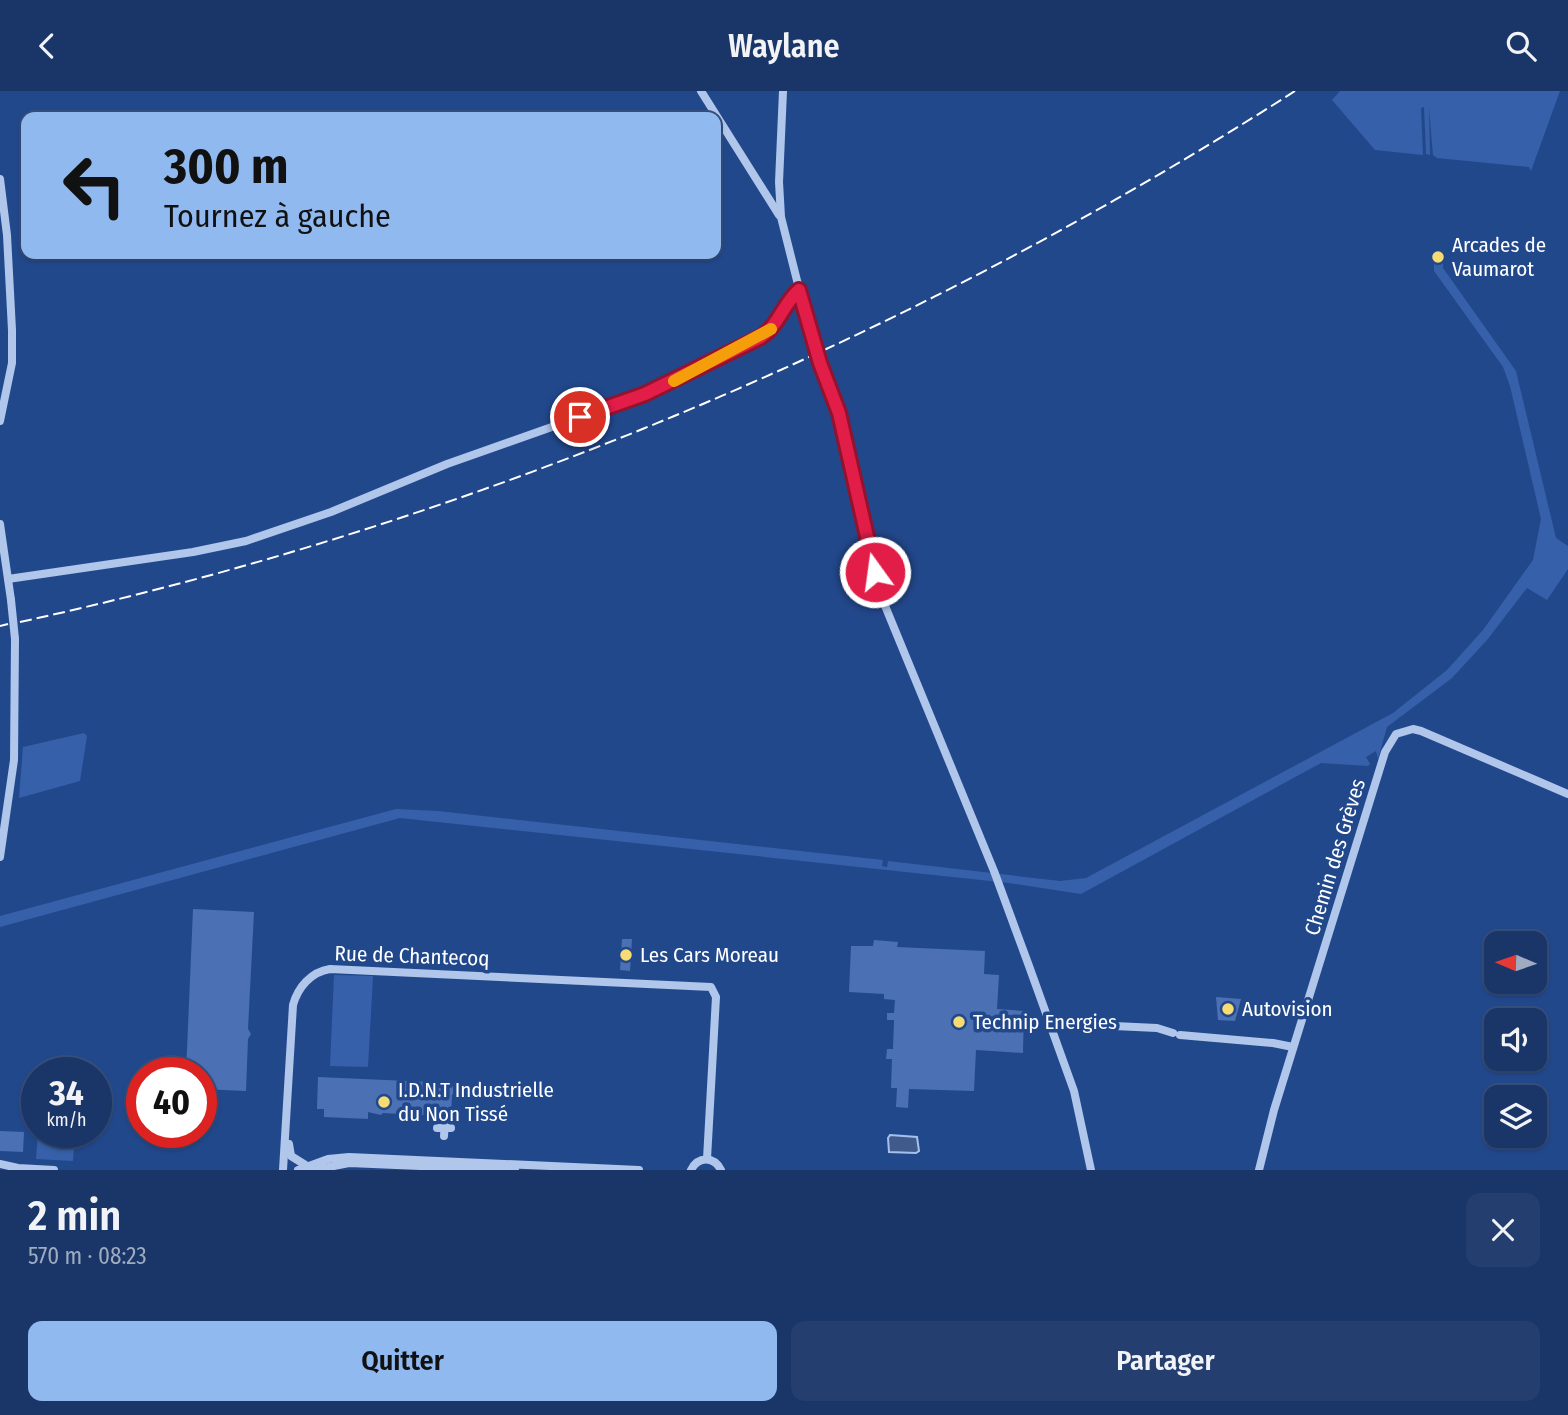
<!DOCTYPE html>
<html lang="fr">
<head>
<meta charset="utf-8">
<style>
	body { margin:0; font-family:"Fira Sans Condensed",sans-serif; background:#233e6f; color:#f1f3f6; height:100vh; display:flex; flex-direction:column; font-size:26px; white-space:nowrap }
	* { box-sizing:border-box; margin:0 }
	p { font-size:23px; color:#9fabc0 }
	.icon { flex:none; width:38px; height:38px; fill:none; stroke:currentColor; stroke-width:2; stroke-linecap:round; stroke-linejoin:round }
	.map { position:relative; height:1079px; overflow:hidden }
	.panel { display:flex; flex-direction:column; background:#1a3669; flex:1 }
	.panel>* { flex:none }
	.top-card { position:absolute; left:21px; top:21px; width:700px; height:147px; border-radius:14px; box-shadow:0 2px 5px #0004,0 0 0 2px #38507d; background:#90b9f0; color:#111; overflow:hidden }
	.needle { width:46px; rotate:272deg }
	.fabs { position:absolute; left:1484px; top:840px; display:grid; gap:14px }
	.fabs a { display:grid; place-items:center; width:63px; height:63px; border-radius:14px; background:#1a3669; box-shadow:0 2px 5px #0004,0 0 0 2px #38507d; font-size:35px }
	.speed { position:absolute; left:21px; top:966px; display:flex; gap:14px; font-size:35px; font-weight:700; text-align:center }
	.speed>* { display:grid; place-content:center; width:91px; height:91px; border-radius:50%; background:#1a3669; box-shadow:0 2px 5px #0004,0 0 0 2px #38507d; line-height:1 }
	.speed small { font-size:18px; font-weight:400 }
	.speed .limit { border:10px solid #d22; background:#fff; color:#111 }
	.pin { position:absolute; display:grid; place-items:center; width:60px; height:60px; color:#fff; margin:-30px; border:4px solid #fff; border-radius:50%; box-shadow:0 2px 7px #0007 }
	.me { position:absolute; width:77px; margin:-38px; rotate:346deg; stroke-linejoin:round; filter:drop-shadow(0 0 5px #0008) }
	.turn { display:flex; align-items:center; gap:24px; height:147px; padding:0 28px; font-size:32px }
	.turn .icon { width:91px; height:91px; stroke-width:2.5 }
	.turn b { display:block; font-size:49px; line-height:60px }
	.round { display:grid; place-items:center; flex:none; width:74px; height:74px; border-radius:14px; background:#233e6f }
	.summary { display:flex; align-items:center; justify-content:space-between; height:119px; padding:0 28px }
	h1 { font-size:42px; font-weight:600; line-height:52px }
	.primary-button { display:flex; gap:14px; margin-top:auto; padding:14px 28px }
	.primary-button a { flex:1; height:80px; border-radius:14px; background:#90b9f0; color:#111; font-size:28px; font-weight:600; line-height:80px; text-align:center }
	.primary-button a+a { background:#233e6f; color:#f1f3f6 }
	header { display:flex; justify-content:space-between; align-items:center; height:91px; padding:0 28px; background:#1a3669; font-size:32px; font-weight:600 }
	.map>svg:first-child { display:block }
	.green { fill:#3660a9 }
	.water { fill:#3f5a8b; stroke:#a4c0ec; stroke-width:2 }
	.building { fill:#4b70b3 }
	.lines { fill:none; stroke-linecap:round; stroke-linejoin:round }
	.minor { stroke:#b0c6eb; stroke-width:8 }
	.rail { stroke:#fff; stroke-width:2; stroke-dasharray:12 5; stroke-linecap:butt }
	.minor-bridge { stroke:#b0c6eb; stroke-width:8 }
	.route-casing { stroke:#92132f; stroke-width:18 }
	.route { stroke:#e11d48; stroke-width:12 }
	.slow { stroke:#f59e0b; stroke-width:12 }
	.poi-dot { fill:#f7dc73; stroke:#22488c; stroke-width:2.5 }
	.labels { text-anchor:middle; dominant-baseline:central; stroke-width:7; stroke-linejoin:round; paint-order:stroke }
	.poi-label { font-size:21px; fill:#fff; stroke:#22488c; text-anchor:start }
	.street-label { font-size:21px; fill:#fff; stroke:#22488c }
</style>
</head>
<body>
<header><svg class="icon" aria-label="back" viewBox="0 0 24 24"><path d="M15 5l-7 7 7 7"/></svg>Waylane<svg class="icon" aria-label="search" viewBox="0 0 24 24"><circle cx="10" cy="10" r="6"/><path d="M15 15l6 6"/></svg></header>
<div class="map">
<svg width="1568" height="1079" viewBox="0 0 1568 1079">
	<rect width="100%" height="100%" fill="#22488c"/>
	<g class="green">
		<path d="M1340,0H1560L1531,80L1529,76L1437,67L1433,64L1429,16L1430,64L1426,63L1424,16L1421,17L1423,64L1375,59L1332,9Z"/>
		<path d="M1443,169V177L1516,280L1556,447L1568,455V478L1547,509L1527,497L1487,549L1452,587L1387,636L1378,668L1376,660L1366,666L1370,673L1368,675L1321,672L1081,803L1009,792L400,727L0,836V825L396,718L438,720L883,769L882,775L887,776L888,770L1060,790L1086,787L1393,622L1447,579L1483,539L1533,469L1541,428L1510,295L1503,276L1434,180V170Z"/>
		<path d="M84,642L87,645L80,690L19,707L23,656Z"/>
		<path d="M334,884L373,885L368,976L330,975Z"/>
		<path d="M38,1041H75L73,1070L36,1068Z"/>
	</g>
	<path class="water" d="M890,1044L917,1046L919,1060L916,1062L889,1061L888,1047Z"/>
	<g class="building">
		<path d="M193,818L254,821L248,938L251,943L248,948L246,1000L201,998V982H186Z"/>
		<path d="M622,848H632L630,880L620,879Z"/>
		<path d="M874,849L898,851L897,856L985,860L984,883L999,884L997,918L1024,920L1023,962L976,959L974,1000L909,998L908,1017L896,1016L897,997H891L892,968H886L887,958H893L894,929H887V922H894L895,909L884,908V903L849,901L851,855H873Z"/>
		<path d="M1216,906L1241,908L1235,930L1218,929Z"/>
		<path d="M318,986L453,992L455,1002L452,1004L451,1025L422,1024L420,1026L417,1024L383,1022L381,1024L368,1021V1028L324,1026V1018H317Z"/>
		<path d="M0,1040L24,1041L23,1061L0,1060Z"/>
	</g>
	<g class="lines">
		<g class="minor">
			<path d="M701,0L779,124"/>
			<path d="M783,0L779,91L781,126L812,249"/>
			<path d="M0,88L7,144L12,239V272L0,330"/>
			<path d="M820,272L839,322L852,370L881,505L994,780L1029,875L1074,1000L1091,1079"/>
			<path d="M0,433L11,509"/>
			<path d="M8,488L193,461L246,450L331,421L447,373L645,303L691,282L769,240L787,211L799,199"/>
			<path d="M0,766L14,669L15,548"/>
			<path d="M1050,932L1157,937L1173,942"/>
			<path d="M1180,944L1273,952L1293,956"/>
			<path d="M437,1037H451"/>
			<path d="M444,1045L445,1030"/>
			<path d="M289,1053L291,1065L307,1075"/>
			<path d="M0,1073L18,1077L54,1079"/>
			<path d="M283,1079L293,914C298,896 311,881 330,878L711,896L716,906L707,1068"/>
			<path d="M298,1079L328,1068L349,1066L639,1079"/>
			<path d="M314,1079L349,1072L515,1079"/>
			<path d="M691,1079C698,1065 714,1065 721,1079"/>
			<path d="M1259,1079L1274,1019L1385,661L1396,643L1413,638L1421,640L1568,703"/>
		</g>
		<g class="rail">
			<path d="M20,531C473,432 905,250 1295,0"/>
			<path d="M0,535L8,533"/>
		</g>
		<g class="minor-bridge">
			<path d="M812,249L820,272"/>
			<path d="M11,509L15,548"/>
		</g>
	</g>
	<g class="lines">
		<g class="route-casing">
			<path id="route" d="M580,326L645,303L761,246C779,234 783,213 799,199L820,272L839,322L875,481"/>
		</g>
		<use href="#route" class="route"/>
		<path class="slow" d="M674,290L771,238"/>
	</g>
	<g class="poi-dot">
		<circle cx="1438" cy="166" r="7"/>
		<circle cx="626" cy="864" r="7"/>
		<circle cx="1228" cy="918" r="7"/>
		<circle cx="959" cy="931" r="7"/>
		<circle cx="384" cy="1011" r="7"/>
	</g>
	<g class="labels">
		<g class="poi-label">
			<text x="1452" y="154">Arcades de<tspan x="1452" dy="24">Vaumarot</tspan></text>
			<text x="640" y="864">Les Cars Moreau</text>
			<text x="1242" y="918">Autovision</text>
			<text x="973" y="931">Technip Energies</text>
			<text x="398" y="999">I.D.N.T Industrielle<tspan x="398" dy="24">du Non Tissé</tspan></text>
		</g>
		<g class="street-label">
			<text transform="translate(1335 766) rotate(-73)">Chemin des Grèves</text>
			<text transform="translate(412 865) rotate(2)">Rue de Chantecoq</text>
		</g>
	</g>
</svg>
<div class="fabs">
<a><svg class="needle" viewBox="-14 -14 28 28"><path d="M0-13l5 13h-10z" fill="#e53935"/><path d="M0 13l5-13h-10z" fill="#9fabc0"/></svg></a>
<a><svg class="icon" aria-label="sound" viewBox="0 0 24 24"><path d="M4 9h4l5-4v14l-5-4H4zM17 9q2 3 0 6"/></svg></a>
<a><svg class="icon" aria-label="layers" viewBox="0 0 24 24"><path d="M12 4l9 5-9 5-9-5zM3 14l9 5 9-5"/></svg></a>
</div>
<div class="speed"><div>34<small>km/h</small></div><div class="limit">40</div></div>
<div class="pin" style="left:580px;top:326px;background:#d93025"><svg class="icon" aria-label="arrive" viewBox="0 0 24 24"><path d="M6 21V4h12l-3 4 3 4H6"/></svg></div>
<svg class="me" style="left:875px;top:481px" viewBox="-20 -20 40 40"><circle r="17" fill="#e11d48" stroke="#fff" stroke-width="3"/><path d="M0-11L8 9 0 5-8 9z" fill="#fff"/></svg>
<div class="top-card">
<div class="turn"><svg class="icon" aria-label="left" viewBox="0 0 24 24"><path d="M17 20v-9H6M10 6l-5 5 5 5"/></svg><div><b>300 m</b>Tournez à gauche</div></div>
</div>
</div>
<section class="panel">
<div class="summary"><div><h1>2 min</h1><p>570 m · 08:23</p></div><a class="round"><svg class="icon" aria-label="close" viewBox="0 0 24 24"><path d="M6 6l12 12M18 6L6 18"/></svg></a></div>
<div class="primary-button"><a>Quitter</a><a>Partager</a></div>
</section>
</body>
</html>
